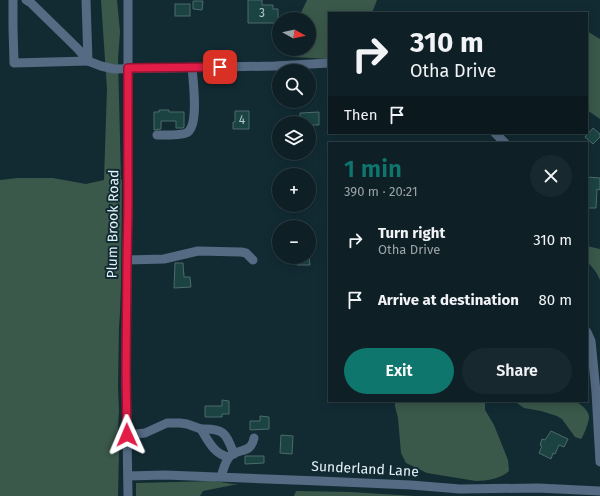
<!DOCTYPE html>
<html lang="en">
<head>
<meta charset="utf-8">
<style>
	body { margin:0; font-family:"Fira Sans",sans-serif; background:#17282e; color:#f1f3f6; height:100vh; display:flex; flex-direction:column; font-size:15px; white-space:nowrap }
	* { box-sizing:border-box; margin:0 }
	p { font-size:13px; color:#9ba3a7 }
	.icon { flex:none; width:22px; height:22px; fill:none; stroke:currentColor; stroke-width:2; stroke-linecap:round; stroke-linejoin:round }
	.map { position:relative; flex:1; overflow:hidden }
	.sheet { position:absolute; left:328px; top:142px; width:260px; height:260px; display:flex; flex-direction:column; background:#0e2026; border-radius:0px; box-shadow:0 2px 10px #0003,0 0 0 1px #2e3e43 }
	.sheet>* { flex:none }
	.hud { position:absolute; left:328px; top:12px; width:260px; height:122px; border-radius:0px; box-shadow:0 2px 10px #0003,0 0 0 1px #2e3e43; background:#0e2026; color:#f1f3f6; overflow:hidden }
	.needle { width:26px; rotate:98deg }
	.controls { position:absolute; left:272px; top:12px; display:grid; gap:8px }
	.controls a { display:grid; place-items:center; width:44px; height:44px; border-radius:50%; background:#0e2026; box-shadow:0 2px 10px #0003,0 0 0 1px #2e3e43; font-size:20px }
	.pin { position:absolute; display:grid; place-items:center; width:34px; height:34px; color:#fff; margin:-17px; border-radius:8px; box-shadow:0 2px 6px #0006 }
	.me { position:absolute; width:44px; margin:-22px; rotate:359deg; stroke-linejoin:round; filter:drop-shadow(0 0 3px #0008) }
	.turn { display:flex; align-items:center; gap:14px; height:84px; padding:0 16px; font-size:18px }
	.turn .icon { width:52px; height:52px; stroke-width:2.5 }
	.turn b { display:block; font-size:28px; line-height:34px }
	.then { display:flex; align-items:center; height:38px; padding:0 16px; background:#0003; gap:8px; font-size:15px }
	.round { display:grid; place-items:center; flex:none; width:42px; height:42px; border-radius:21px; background:#17282e }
	.summary { display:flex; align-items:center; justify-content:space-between; height:68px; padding:0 16px }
	h1 { font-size:24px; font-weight:600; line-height:30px; color:#0f766e }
	.primary-button { display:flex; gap:8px; margin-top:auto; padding:8px 16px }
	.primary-button a { flex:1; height:46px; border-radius:24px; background:#0f766e; color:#fff; font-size:16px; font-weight:600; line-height:46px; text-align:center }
	.primary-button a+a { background:#17282e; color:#f1f3f6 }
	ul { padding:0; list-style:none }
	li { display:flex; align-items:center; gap:12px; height:60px; padding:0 16px }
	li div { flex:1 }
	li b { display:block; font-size:15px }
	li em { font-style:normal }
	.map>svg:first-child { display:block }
	.forest { fill:#3a594a }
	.building { fill:#1b4342; stroke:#4d6b6a }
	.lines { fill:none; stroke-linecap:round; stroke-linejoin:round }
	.minor { stroke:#556a83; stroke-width:9 }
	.route-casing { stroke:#92132f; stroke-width:10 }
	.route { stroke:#e11d48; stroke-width:7 }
	.labels { text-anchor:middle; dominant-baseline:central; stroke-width:4; stroke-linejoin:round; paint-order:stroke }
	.number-label { font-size:12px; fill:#b2c7cb }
	.street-label { font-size:14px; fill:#e4f3f9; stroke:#122b33 }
</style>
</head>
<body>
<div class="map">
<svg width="600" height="496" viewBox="0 0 600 496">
	<rect width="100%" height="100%" fill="#122b33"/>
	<g class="forest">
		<path d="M101,0H117L120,32L118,59L121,179L122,180L121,284L120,313L119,327L118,387L119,411L118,429L119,451L118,496H0V180L18,178H53L86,184L104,180L107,89Z"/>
		<path d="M307,0H377L372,13H329V59L294,57L288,55L285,51V49H309V19H298Z"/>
		<path d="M587,31L600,39V119L587,110Z"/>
		<path d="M587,246L600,249V280C597,273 593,267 587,262Z"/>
		<path d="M395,401H485V410L494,425L508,460L509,471C502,478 487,481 476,481L427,473L406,463L401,453L398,418L395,406Z"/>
		<path d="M514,401H573C579,402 589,410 589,417C589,422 584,435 581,439L575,437L562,419L557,416L541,411L524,408Z"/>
		<path d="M214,481L239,485H233L203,491L200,496H136V483Z"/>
		<path d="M296,491L350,492L415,496H294Z"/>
	</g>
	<g class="building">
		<path d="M248,0H262V5H273V9H278V23H248Z"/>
		<path d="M193,1H203L202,10L193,9Z"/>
		<rect x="175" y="4" width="15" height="12"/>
		<path d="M159,110H169V112H184V127L183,128H176V121H161V129L154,130V112H159Z"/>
		<path d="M235,111H249V129H233V122H235Z"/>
		<path d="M319,112V125H309V123H300V113Z"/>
		<path d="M593,128L600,134V137L593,144L585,137Z"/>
		<path d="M587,177L600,178V190L597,189L596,208H587Z"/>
		<path d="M297,257H309L310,265H297Z"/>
		<path d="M175,263H183L184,277H190L191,287L174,288Z"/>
		<path d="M222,400L229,401V414H222V417H205V406H222Z"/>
		<path d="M260,416L269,417V429L250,430V421H260Z"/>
		<path d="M551,431L568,439L564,447L559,445L555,454L553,453L551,459L539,453L542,446L540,445L542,439L545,440Z"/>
		<path d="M281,435L293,436L292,454L280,453Z"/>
		<path d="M245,456H264V463L245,464Z"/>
	</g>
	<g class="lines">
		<g class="minor">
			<path d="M13,0V28L14,63L88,61"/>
			<path d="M26,0L31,3L78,49L88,61"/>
			<path d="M86,0L88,61L101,66L114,69L275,66L329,63"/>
			<path d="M128,0V208L127,260L126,371L128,496"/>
			<path d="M495,133L505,143"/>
			<path d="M157,135C164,135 183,136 188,132C199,123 193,81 192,67"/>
			<path d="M127,260L164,259L198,251L241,252L246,253L253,260"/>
			<path d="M587,332L591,341L596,392L600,462"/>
			<path d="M201,429C225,428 226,434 234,454"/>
			<path d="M127,435L145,433L167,423H180L187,424L201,429C208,441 215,455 229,457"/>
			<path d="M128,476L165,475L319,481L411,485L460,489L538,488L600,491"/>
			<path d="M221,477C223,471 225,461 230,456C239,448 251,454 254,438"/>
		</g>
	</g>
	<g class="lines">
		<g class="route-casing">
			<path id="route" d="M127,435L126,371L127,260L128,208V68L220,67"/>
		</g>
		<use href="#route" class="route"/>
	</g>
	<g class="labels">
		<g class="number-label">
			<text x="262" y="13">3</text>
			<text x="242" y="120">4</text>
		</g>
		<g class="street-label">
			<text transform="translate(113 224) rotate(-89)">Plum Brook Road</text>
			<text transform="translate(365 469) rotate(3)">Sunderland Lane</text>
		</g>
	</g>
</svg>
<div class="controls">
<a><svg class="needle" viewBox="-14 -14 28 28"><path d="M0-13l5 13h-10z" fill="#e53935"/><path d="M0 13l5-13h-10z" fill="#9ba3a7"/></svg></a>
<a><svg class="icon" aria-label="search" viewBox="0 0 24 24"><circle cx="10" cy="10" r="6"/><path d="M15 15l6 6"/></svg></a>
<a><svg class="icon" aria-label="layers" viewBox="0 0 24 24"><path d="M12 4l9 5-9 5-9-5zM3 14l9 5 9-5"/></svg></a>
<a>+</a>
<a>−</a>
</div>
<div class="pin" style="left:220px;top:67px;background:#d93025"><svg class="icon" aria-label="arrive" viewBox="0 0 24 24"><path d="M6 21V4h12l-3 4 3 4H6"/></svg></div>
<svg class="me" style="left:127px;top:435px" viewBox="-20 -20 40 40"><path d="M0-17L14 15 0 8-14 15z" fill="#e11d48" stroke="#fff" stroke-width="4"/></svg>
<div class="hud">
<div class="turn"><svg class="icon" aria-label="right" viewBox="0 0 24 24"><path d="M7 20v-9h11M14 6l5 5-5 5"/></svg><div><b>310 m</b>Otha Drive</div></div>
<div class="then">Then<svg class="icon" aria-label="arrive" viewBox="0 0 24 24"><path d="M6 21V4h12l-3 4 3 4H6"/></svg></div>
</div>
<section class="sheet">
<div class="summary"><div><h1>1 min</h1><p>390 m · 20:21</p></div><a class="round"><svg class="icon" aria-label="close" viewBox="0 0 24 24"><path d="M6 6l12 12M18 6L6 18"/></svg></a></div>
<ul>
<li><svg class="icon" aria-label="right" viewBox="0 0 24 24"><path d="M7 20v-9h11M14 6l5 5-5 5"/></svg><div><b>Turn right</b><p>Otha Drive</p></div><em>310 m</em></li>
<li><svg class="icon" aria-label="arrive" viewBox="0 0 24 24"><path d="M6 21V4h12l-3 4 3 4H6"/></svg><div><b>Arrive at destination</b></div><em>80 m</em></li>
</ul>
<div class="primary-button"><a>Exit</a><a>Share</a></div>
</section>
</div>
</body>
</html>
